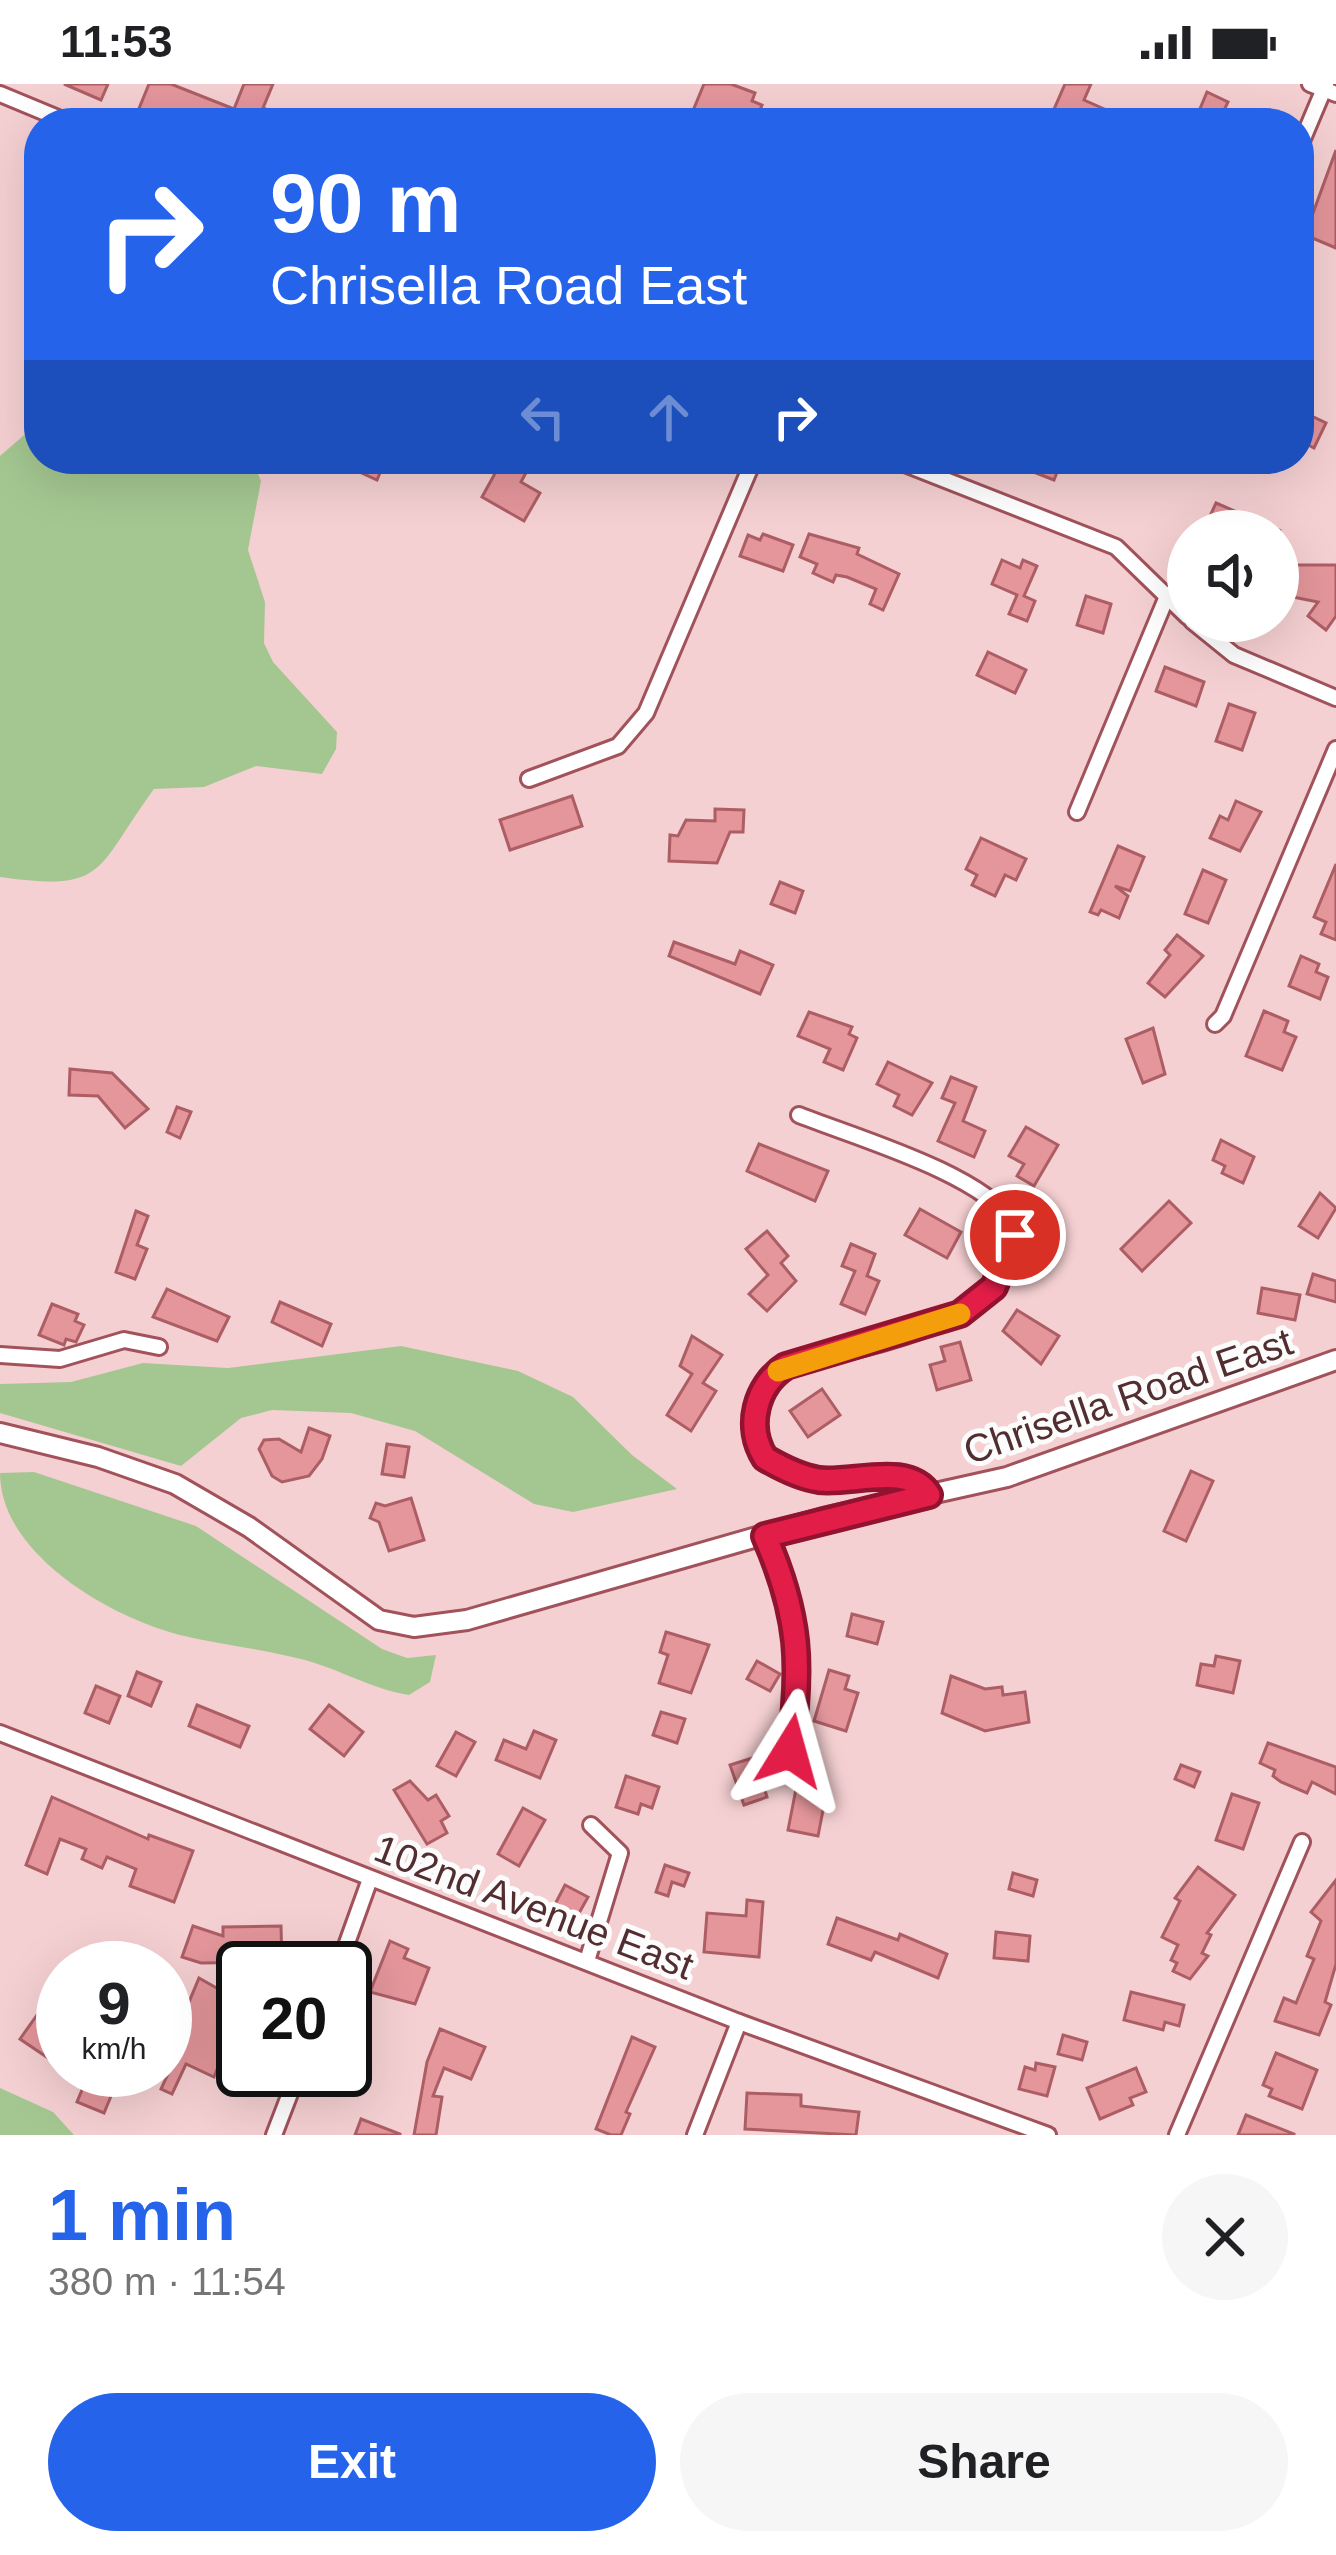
<!DOCTYPE html>
<html lang="en">
<head>
<meta charset="utf-8">
<style>
	body { margin:0; font-family:Arial,sans-serif; background:#f6f6f6; color:#202124; height:100vh; display:flex; flex-direction:column; font-size:45px; white-space:nowrap }
	* { box-sizing:border-box; margin:0 }
	p { font-size:39px; color:#757577 }
	.icon { flex:none; width:66px; height:66px; fill:none; stroke:currentColor; stroke-width:2; stroke-linecap:round; stroke-linejoin:round }
	.map { position:relative; height:2051px; overflow:hidden }
	.sheet { display:flex; flex-direction:column; background:#fff; flex:1 }
	.sheet>* { flex:none }
	.hud { position:absolute; left:24px; top:24px; width:1290px; height:366px; border-radius:48px; box-shadow:0 12px 48px #0002; background:#2563eb; color:#fff; overflow:hidden }
	.buttons { position:absolute; left:1167px; top:426px; display:grid; gap:24px }
	.buttons a { display:grid; place-items:center; width:132px; height:132px; border-radius:50%; background:#fff; box-shadow:0 12px 48px #0002; font-size:60px }
	.speed { position:absolute; left:36px; top:1857px; display:flex; gap:24px; font-size:60px; font-weight:700; text-align:center }
	.speed>* { display:grid; place-content:center; width:156px; height:156px; border-radius:50%; background:#fff; box-shadow:0 12px 48px #0002; line-height:1 }
	.speed small { font-size:30px; font-weight:400 }
	.speed .limit { border:6px solid #111; border-radius:18px; background:#fff; color:#111 }
	.pin { position:absolute; display:grid; place-items:center; width:102px; height:102px; color:#fff; margin:-51px; border:6px solid #fff; border-radius:50%; box-shadow:0 3px 12px #0007 }
	.me { position:absolute; width:132px; margin:-66px; rotate:8deg; stroke-linejoin:round; filter:drop-shadow(0 0 9px #0008) }
	.turn { display:flex; align-items:center; gap:42px; height:252px; padding:0 48px; font-size:54px }
	.turn .icon { width:156px; height:156px; stroke-width:2.5 }
	.turn b { display:block; font-size:84px; line-height:102px }
	.lanes { display:flex; align-items:center; height:114px; padding:0 48px; background:#0003; justify-content:center; gap:60px; direction:ltr }
	.lanes .off { opacity:.35 }
	.round { display:grid; place-items:center; flex:none; width:126px; height:126px; border-radius:63px; background:#f6f6f6 }
	.summary { display:flex; align-items:center; justify-content:space-between; height:204px; padding:0 48px }
	h1 { font-size:72px; font-weight:700; line-height:90px; color:#2563eb }
	.action { display:flex; gap:24px; margin-top:auto; padding:24px 48px }
	.action a { flex:1; height:138px; border-radius:72px; background:#2563eb; color:#fff; font-size:48px; font-weight:700; line-height:138px; text-align:center }
	.action a+a { background:#f6f6f6; color:#202124 }
	.status { display:flex; justify-content:space-between; align-items:center; height:84px; padding:0 60px; background:#fff; direction:ltr }
	.status svg { height:33px; fill:currentColor }
	.map>svg:first-child { display:block }
	.green { fill:#a4c791 }
	.building { fill:#e4969b; stroke:#ad5e65; stroke-width:3 }
	.lines { fill:none; stroke-linecap:round; stroke-linejoin:round }
	.service-casing { stroke:#a1525a; stroke-width:14 }
	.minor-casing { stroke:#a1525a; stroke-width:20 }
	.tertiary-casing { stroke:#a1525a; stroke-width:24 }
	.service { stroke:#fff; stroke-width:8 }
	.minor { stroke:#fff; stroke-width:14 }
	.tertiary { stroke:#fff; stroke-width:18 }
	.route-casing { stroke:#92132f; stroke-width:30 }
	.route { stroke:#e11d48; stroke-width:21 }
	.slow { stroke:#f59e0b; stroke-width:21 }
	.labels { text-anchor:middle; dominant-baseline:central; stroke-width:10; stroke-linejoin:round; paint-order:stroke }
	.street-label { font-size:39px; fill:#522e31; stroke:#fcfcfc }
</style>
</head>
<body>
<div class="status"><b>11:53</b><svg viewBox="0 0 49 12"><path d="M0 12V9h3v3zM5 12V6h3v6zM10 12V3h3v9zM15 12V0h3v12zM26 1h20v11H26zM47 4h2v5h-2z"/></svg></div>
<div class="map">
<svg width="1336" height="2051" viewBox="0 0 1336 2051">
	<rect width="100%" height="100%" fill="#f5d0d2"/>
	<g class="green">
		<path d="M39,338V375L253,378L261,397L248,466L265,518L264,559L273,578L337,648L336,665L322,690L256,682L204,703L154,705C94,787 108,808 0,793V372Z"/>
		<path d="M401,1262L518,1287L573,1313L632,1371L677,1405L573,1428L534,1420L415,1347L351,1329L272,1326L241,1334L181,1382L0,1329V1300L71,1298L143,1279L228,1284Z"/>
		<path d="M34,1388L196,1442L382,1565L407,1574L436,1571L430,1598L409,1611C372,1605 341,1586 305,1576C264,1565 221,1561 180,1551C110,1533 0,1470 0,1389Z"/>
		<path d="M0,2004L53,2028L74,2051H0Z"/>
	</g>
	<g class="building">
		<path d="M64,0H108L101,16Z"/>
		<path d="M149,0H171L234,25L244,0H273L263,24L298,39H236L206,27L201,39H167L138,27Z"/>
		<path d="M704,0H731L755,9L752,17L762,21L755,39L690,34Z"/>
		<path d="M1065,0H1091L1084,16L1136,39H1048Z"/>
		<path d="M1207,8L1228,18L1218,39H1194Z"/>
		<path d="M1336,66V164L1305,151Z"/>
		<path d="M1299,326L1326,339L1314,364L1299,356Z"/>
		<path d="M331,375H375L384,379L377,396Z"/>
		<path d="M503,375L528,385L521,398L540,409L524,437L482,413Z"/>
		<path d="M1035,375H1062L1054,396L1031,387Z"/>
		<path d="M1216,419L1281,447H1203Z"/>
		<path d="M763,450L793,461L783,487L740,472L748,451L760,456Z"/>
		<path d="M809,450L859,464L857,470L899,490L883,526L870,520L876,505L847,493L836,491L833,498L813,489L817,480L800,473Z"/>
		<path d="M1002,476L1020,484L1023,476L1037,482L1024,512L1035,517L1027,537L1009,530L1017,511L992,500Z"/>
		<path d="M1294,481H1336V532L1326,546L1308,532L1318,518L1288,512Z"/>
		<path d="M1086,512L1111,520L1103,549L1077,541Z"/>
		<path d="M988,568L1026,586L1015,609L977,591Z"/>
		<path d="M1165,583L1204,598L1196,622L1156,607Z"/>
		<path d="M1229,620L1255,629L1242,666L1216,657Z"/>
		<path d="M572,712L582,742L510,766L500,736Z"/>
		<path d="M1236,717L1261,728L1240,767L1210,754L1220,732L1228,736Z"/>
		<path d="M715,725L744,726L743,748H730L717,779L669,777L670,751L678,752L686,736L715,737Z"/>
		<path d="M981,754L1026,775L1016,796L1005,791L995,812L972,801L977,791L966,785Z"/>
		<path d="M1118,762L1144,773L1130,807L1115,802L1128,812L1119,834L1101,826L1098,831L1090,828Z"/>
		<path d="M1336,780V856L1321,850L1326,838L1314,833Z"/>
		<path d="M1203,786L1226,796L1208,839L1185,830Z"/>
		<path d="M780,798L803,807L795,829L771,820Z"/>
		<path d="M1177,851L1203,872L1165,913L1148,899L1170,871L1165,866Z"/>
		<path d="M674,858L735,880L740,867L773,881L760,910L669,872Z"/>
		<path d="M1301,872L1319,880L1316,888L1328,893L1320,915L1289,902Z"/>
		<path d="M1264,927L1288,937L1284,948L1296,953L1282,986L1246,972Z"/>
		<path d="M809,928L852,943L849,950L857,954L843,986L824,978L830,965L798,952Z"/>
		<path d="M1153,944L1165,990L1143,999L1126,955Z"/>
		<path d="M888,978L932,999L912,1031L894,1022L899,1011L877,1000Z"/>
		<path d="M70,985L112,989L148,1025L125,1044L98,1012L69,1011Z"/>
		<path d="M951,993L976,1003L963,1037L985,1047L974,1073L938,1057L955,1019L942,1014Z"/>
		<path d="M177,1023L191,1028L180,1054L167,1048Z"/>
		<path d="M1026,1043L1058,1061L1034,1102L1017,1092L1024,1080L1009,1072Z"/>
		<path d="M1221,1056L1254,1073L1243,1099L1222,1089L1225,1082L1213,1076Z"/>
		<path d="M759,1060L828,1087L815,1117L747,1087Z"/>
		<path d="M1320,1109L1336,1124L1318,1154L1299,1142Z"/>
		<path d="M1169,1117L1191,1139L1142,1187L1121,1165Z"/>
		<path d="M920,1125L961,1148L947,1174L905,1151Z"/>
		<path d="M136,1127L148,1132L137,1161L147,1165L135,1195L116,1188Z"/>
		<path d="M767,1147L788,1172L781,1179L796,1197L767,1227L749,1210L768,1191L746,1165Z"/>
		<path d="M851,1160L875,1170L867,1192L879,1197L865,1230L841,1220L855,1187L842,1182Z"/>
		<path d="M1313,1190L1336,1197V1218L1307,1210Z"/>
		<path d="M1262,1204L1300,1211L1295,1236L1258,1229Z"/>
		<path d="M167,1205L229,1233L217,1257L153,1233Z"/>
		<path d="M280,1218L331,1240L322,1262L272,1238Z"/>
		<path d="M52,1220L78,1230L75,1237L84,1241L76,1258L66,1255L64,1261L39,1251Z"/>
		<path d="M1017,1226L1059,1252L1041,1280L1003,1247Z"/>
		<path d="M692,1252L722,1271L703,1299L716,1307L691,1347L667,1331L692,1290L680,1282Z"/>
		<path d="M960,1258L971,1296L937,1306L930,1281L945,1277L941,1263Z"/>
		<path d="M822,1305L840,1331L808,1353L790,1327Z"/>
		<path d="M309,1344L330,1352L322,1375L309,1392L282,1398L272,1392L259,1365L264,1356L279,1355L301,1368Z"/>
		<path d="M387,1360L409,1363L404,1393L382,1390Z"/>
		<path d="M1191,1387L1213,1397L1186,1457L1164,1447Z"/>
		<path d="M411,1414L424,1456L389,1467L379,1438L370,1434L376,1419L385,1422Z"/>
		<path d="M852,1530L883,1538L877,1560L847,1552Z"/>
		<path d="M666,1548L709,1561L691,1609L659,1599L668,1571L660,1568Z"/>
		<path d="M1216,1572L1240,1577L1233,1609L1197,1601L1201,1580L1214,1582Z"/>
		<path d="M757,1577L780,1590L770,1607L747,1595Z"/>
		<path d="M829,1586L849,1592L845,1605L858,1609L846,1647L814,1637Z"/>
		<path d="M137,1588L161,1598L151,1622L128,1612Z"/>
		<path d="M951,1592L985,1605L1002,1603L1003,1611L1025,1608L1029,1638L985,1647L942,1629Z"/>
		<path d="M96,1602L120,1612L109,1639L85,1629Z"/>
		<path d="M197,1621L249,1642L240,1663L189,1642Z"/>
		<path d="M329,1621L363,1648L344,1672L310,1645Z"/>
		<path d="M661,1628L685,1635L677,1659L653,1651Z"/>
		<path d="M534,1647L556,1656L540,1694L496,1676L504,1656L526,1665Z"/>
		<path d="M456,1648L475,1658L456,1692L437,1682Z"/>
		<path d="M1268,1659L1336,1683V1710L1312,1698L1307,1709L1281,1698L1273,1692L1275,1686L1260,1679Z"/>
		<path d="M762,1671L770,1697L763,1700L767,1713L744,1721L730,1681Z"/>
		<path d="M1181,1681L1200,1688L1194,1703L1175,1695Z"/>
		<path d="M626,1692L659,1703L652,1724L641,1720L638,1730L616,1723Z"/>
		<path d="M410,1697L428,1716L436,1711L449,1732L441,1737L447,1749L427,1760L394,1706Z"/>
		<path d="M796,1705L826,1711L818,1752L788,1746Z"/>
		<path d="M1232,1710L1259,1719L1243,1765L1216,1756Z"/>
		<path d="M52,1713L148,1755L149,1751L193,1767L174,1818L130,1802L136,1785L107,1773L102,1784L82,1775L86,1765L60,1755L47,1790L26,1781Z"/>
		<path d="M523,1724L545,1736L519,1782L498,1770Z"/>
		<path d="M665,1781L689,1789L684,1802L672,1798L668,1812L656,1808Z"/>
		<path d="M1198,1783L1235,1811L1207,1849L1211,1851L1202,1869L1208,1872L1190,1895L1173,1887L1177,1879L1171,1876L1178,1861L1162,1853L1180,1817L1175,1814Z"/>
		<path d="M1013,1789L1037,1796L1033,1812L1009,1805Z"/>
		<path d="M1336,1796V1880L1325,1918L1331,1921L1319,1951L1275,1937L1284,1914L1296,1919L1314,1875L1307,1872L1321,1837L1311,1828Z"/>
		<path d="M565,1801L588,1813L573,1840L551,1828Z"/>
		<path d="M747,1816L763,1818L759,1873L704,1868L707,1829L746,1832Z"/>
		<path d="M837,1834L898,1856L900,1850L947,1870L938,1894L875,1868L871,1876L828,1860Z"/>
		<path d="M193,1842L223,1852V1843L281,1842L282,1878L201,1879L182,1873Z"/>
		<path d="M996,1848L1030,1852L1028,1877L994,1874Z"/>
		<path d="M390,1857L408,1865L404,1874L429,1884L415,1920L370,1908Z"/>
		<path d="M199,1894L243,1919L214,1993L186,1980L172,2010L161,2005L175,1975L167,1971Z"/>
		<path d="M1131,1908L1184,1921L1179,1942L1165,1938L1163,1946L1124,1936Z"/>
		<path d="M37,1931L63,1948L51,1976L20,1955Z"/>
		<path d="M440,1945L485,1963L471,1995L444,1984L433,2012L442,2013L436,2051H414L427,1978Z"/>
		<path d="M1063,1951L1087,1958L1082,1976L1058,1970Z"/>
		<path d="M632,1953L655,1963L626,2028L630,2030L621,2051H611L596,2045Z"/>
		<path d="M1276,1969L1317,1986L1302,2025L1269,2012L1272,2005L1263,2001Z"/>
		<path d="M1036,1979L1055,1983L1047,2012L1019,2005L1025,1983L1035,1986Z"/>
		<path d="M1136,1984L1146,2008L1130,2014L1133,2021L1100,2035L1087,2004Z"/>
		<path d="M89,1989L116,2000L104,2029L77,2018Z"/>
		<path d="M747,2009L801,2011V2022L859,2028L856,2051L745,2045Z"/>
		<path d="M1246,2031L1294,2050V2051H1238Z"/>
		<path d="M361,2035L400,2050V2051H355Z"/>
	</g>
	<g class="lines">
		<g class="service-casing">
			<path id="service" d="M765,1453C799,1533 802,1582 790,1667"/>
		</g>
		<g class="minor-casing">
			<g id="minor">
				<path d="M1310,0L1336,10"/>
				<path d="M0,10L70,39"/>
				<path d="M1299,64L1326,0"/>
				<path d="M892,375L1116,463L1188,533"/>
				<path d="M1192,537L1234,571L1336,614"/>
				<path d="M529,695L618,662L646,629L754,375"/>
				<path d="M1077,728L1168,510"/>
				<path d="M1215,940L1223,932L1336,665"/>
				<path d="M799,1031C854,1053 983,1090 1013,1139C1030,1242 855,1264 786,1282C769,1293 760,1307 756,1327C737,1439 902,1365 929,1410"/>
				<path d="M0,1271L60,1275L124,1256L159,1263"/>
				<path d="M0,1649L739,1938L1048,2051"/>
				<path d="M587,1877L620,1769L591,1741"/>
				<path d="M338,1884L370,1795"/>
				<path d="M274,2051L299,1986"/>
				<path d="M695,2051L739,1938"/>
				<path d="M1177,2051L1302,1758"/>
			</g>
		</g>
		<g class="tertiary-casing">
			<path id="tertiary" d="M0,1349L98,1373L175,1400L249,1443L379,1536L414,1543L467,1536L823,1434L1007,1393L1336,1276"/>
		</g>
		<use href="#service" class="service"/>
		<use href="#minor" class="minor"/>
		<use href="#tertiary" class="tertiary"/>
	</g>
	<g class="lines">
		<g class="route-casing">
			<path id="route" d="M790,1667C802,1582 800,1532 765,1452L929,1411C909,1378 853,1400 819,1396C800,1393 782,1384 765,1374C745,1343 756,1301 786,1282L960,1230L994,1203L1015,1151"/>
		</g>
		<use href="#route" class="route"/>
		<path class="slow" d="M778,1287L960,1230"/>
	</g>
	<g class="labels">
		<g class="street-label">
			<text transform="translate(1128 1312) rotate(-19)">Chrisella Road East</text>
			<text transform="translate(534 1823) rotate(21)">102nd Avenue East</text>
		</g>
	</g>
</svg>
<div class="buttons">
<a><svg class="icon" aria-label="sound" viewBox="0 0 24 24"><path d="M4 9h4l5-4v14l-5-4H4zM17 9q2 3 0 6"/></svg></a>
</div>
<div class="speed"><div>9<small>km/h</small></div><div class="limit">20</div></div>
<div class="pin" style="left:1015px;top:1151px;background:#d93025"><svg class="icon" aria-label="arrive" viewBox="0 0 24 24"><path d="M6 21V4h12l-3 4 3 4H6"/></svg></div>
<svg class="me" style="left:790px;top:1667px" viewBox="-20 -20 40 40"><path d="M0-17L14 15 0 8-14 15z" fill="#e11d48" stroke="#fff" stroke-width="4"/></svg>
<div class="hud">
<div class="turn"><svg class="icon" aria-label="right" viewBox="0 0 24 24"><path d="M7 20v-9h11M14 6l5 5-5 5"/></svg><div><b>90 m</b>Chrisella Road East</div></div>
<div class="lanes"><svg class="icon off" aria-label="left" viewBox="0 0 24 24"><path d="M17 20v-9H6M10 6l-5 5 5 5"/></svg><svg class="icon off" aria-label="ahead" viewBox="0 0 24 24"><path d="M12 20V5M6 11l6-6 6 6"/></svg><svg class="icon" aria-label="right" viewBox="0 0 24 24"><path d="M7 20v-9h11M14 6l5 5-5 5"/></svg></div>
</div>
</div>
<section class="sheet">
<div class="summary"><div><h1>1 min</h1><p>380 m · 11:54</p></div><a class="round"><svg class="icon" aria-label="close" viewBox="0 0 24 24"><path d="M6 6l12 12M18 6L6 18"/></svg></a></div>
<div class="action"><a>Exit</a><a>Share</a></div>
</section>
</body>
</html>
